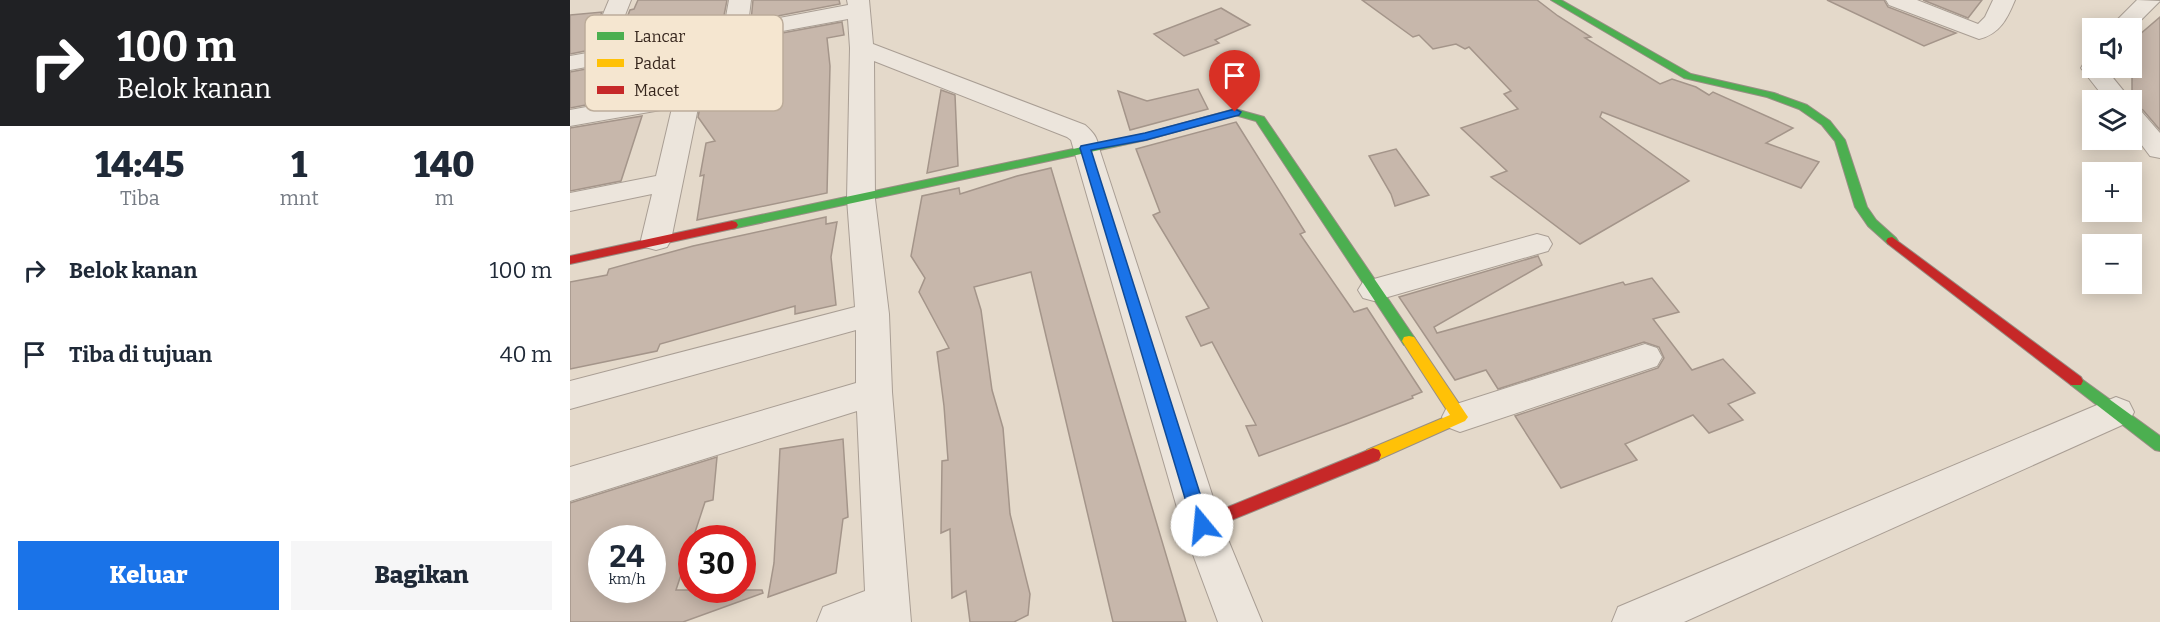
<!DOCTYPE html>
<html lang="id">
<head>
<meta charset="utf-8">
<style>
	body { margin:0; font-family:Bitter,serif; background:#f6f6f7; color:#1f2937; height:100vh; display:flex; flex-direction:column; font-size:22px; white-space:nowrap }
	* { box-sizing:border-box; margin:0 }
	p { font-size:20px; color:#747a83 }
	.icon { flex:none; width:33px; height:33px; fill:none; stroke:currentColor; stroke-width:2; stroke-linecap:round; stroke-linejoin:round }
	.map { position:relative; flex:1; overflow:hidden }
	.panel { display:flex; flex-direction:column; background:#fff; width:570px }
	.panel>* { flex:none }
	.guide { background:#202124; color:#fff; overflow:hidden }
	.controls { position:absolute; left:1512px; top:18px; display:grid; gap:12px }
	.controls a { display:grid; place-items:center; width:60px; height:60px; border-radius:0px; background:#fff; box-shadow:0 3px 15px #0003; font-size:30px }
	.speed { position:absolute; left:18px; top:525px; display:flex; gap:12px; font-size:30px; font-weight:700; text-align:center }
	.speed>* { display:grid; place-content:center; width:78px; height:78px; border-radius:50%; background:#fff; box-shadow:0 3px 15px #0003; line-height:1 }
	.speed small { font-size:15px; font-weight:400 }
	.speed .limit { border:9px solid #d22; background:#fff; color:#111 }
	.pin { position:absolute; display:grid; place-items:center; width:51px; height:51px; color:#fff; margin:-62px -26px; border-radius:50% 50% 50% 0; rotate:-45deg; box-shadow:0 0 6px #0007 }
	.pin .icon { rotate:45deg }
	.me { position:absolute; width:66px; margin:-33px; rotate:343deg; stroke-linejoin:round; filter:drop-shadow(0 0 4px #0008) }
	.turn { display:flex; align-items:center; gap:21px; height:126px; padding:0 18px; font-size:27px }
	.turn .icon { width:78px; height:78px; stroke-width:2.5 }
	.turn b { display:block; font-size:42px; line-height:51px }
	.eta { display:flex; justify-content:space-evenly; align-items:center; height:102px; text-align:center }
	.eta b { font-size:36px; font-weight:800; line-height:42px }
	.button { display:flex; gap:12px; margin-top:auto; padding:12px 18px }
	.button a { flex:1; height:69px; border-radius:0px; background:#1a73e8; color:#fff; font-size:24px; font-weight:800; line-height:69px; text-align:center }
	.button a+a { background:#f6f6f7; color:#1f2937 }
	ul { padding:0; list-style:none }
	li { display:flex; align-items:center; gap:18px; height:84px; padding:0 18px }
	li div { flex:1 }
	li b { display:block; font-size:22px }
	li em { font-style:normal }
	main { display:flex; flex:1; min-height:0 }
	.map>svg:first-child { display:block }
	.building { fill:#c7b7ab; stroke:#a4958a; stroke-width:1.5; fill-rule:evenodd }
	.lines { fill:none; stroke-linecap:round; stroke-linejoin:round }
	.street-casing { stroke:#a99e94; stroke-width:2 }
	.fast-casing { stroke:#988e84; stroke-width:2 }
	.slow-casing { stroke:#988e84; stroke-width:2 }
	.jam-casing { stroke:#988e84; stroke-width:2 }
	.street { fill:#ece5dc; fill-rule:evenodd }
	.fast { fill:#4caf50; fill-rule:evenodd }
	.slow { fill:#ffc107; fill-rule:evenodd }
	.jam { fill:#c62828; fill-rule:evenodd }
	.route { fill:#1a73e8; stroke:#114b97; stroke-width:1.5 }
	.key { fill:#f5e6d0; stroke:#bcac9a; stroke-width:1.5 }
	.key-label { font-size:16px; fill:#36261d }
</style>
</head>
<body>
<main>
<section class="panel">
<div class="guide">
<div class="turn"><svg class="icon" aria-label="right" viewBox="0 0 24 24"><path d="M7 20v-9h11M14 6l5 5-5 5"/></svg><div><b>100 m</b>Belok kanan</div></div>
</div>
<div class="eta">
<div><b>14:45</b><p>Tiba</p></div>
<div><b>1</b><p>mnt</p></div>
<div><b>140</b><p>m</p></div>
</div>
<ul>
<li><svg class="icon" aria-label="right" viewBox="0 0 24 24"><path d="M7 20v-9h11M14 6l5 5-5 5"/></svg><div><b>Belok kanan</b></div><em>100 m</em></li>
<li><svg class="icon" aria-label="arrive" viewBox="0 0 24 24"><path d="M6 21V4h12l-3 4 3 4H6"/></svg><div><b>Tiba di tujuan</b></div><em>40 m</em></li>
</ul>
<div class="button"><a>Keluar</a><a>Bagikan</a></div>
</section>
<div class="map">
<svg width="1590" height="622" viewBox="0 0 1590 622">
	<rect width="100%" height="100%" fill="#e4d9ca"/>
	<g class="building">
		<path d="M68,0H157L152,26L46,45L60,10L64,9Z"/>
		<path d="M183,0H269L270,4L181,21Z"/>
		<path d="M792,0H967L988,16L1021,37L1015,38L1090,84L1102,79L1126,87L1139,95L1143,92L1223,128L1196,143L1249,162L1231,188L1032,112L1030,117L1119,181L1010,244L921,177L937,171L891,128L948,109L934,94L941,91L899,47L895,49L886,44L863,49L849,35L843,37Z"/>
		<path d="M1257,0H1314L1318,7L1386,33L1354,46Z"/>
		<path d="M1353,0H1412L1398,18Z"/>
		<path d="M651,8L680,25L645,40L649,43L614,56L584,34Z"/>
		<path d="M32,12L15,51L0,54V15Z"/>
		<path d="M1590,17V130L1573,110L1562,104V71L1550,68H1562V41Z"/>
		<path d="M272,22L274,35L257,38L260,66L257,193L127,220L134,175L130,176L136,143L145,141L128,117L131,102L125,96L112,93L88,56Z"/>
		<path d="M87,56L78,93L0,108V72Z"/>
		<path d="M628,89L638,109L560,130L548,91L577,101Z"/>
		<path d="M371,90L385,95L388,166L357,173Z"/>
		<path d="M72,116L51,181L0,191V128Z"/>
		<path d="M666,122L735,232L730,234L784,312L797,308L852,392L842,396L843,398L776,424L689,456L676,426L686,425L642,342L631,346L616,317L639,308L583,215L590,212L566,149Z"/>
		<path d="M826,149L859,195L825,206L821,194L799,156Z"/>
		<path d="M481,168L616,622H543L461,272L404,287L411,310L422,390L433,428L440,514L460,594L458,615L444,622H400L396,591L382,598L380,529L371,533L372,461L378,460L374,406L367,352L379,348L349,292L355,278L341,256L352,196L389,188L390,194L447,176Z"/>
		<path d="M256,217V224L267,222L261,257L266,305L225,314V306L90,344L87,351L0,369V282L37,275L39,269L123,246Z"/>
		<path d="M968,256L972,265L864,327L867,333L1053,282L1055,285L1082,278L1109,312L1083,319L1122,370L1153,359L1185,393L1158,404L1173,420L1139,433L1123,415L1055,444L1067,460L991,488L945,416L1088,368L1094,358L1089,347L1074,342L928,389L916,370L885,380L829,297Z"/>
		<path d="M273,439L278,517L273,519L266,573L198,597L204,563L210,449Z"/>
		<path d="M147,457L143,500L135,502L106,590H192L193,593L113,622H0V503ZM32,538H82V590H32Z"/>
	</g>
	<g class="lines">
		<g class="street-casing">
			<g id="street">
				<path d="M39,0H61L42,48L154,28L159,0H181L178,24L278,5L277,0H299L303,44L515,125C524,133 527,137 529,148L652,525L692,622H648L612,525L501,140L497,137L304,61L305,199L319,314L322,392L341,622H247L253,607L295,591L287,411L0,501V467L286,383V330L0,409V381L285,307L277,199L280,48L278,19L0,70V56L17,53Z"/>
				<path d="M1316,0H1347L1408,24L1415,17L1423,0H1445C1437,19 1430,34 1409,39L1319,5Z"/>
				<path d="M1567,0L1590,1L1562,29L1539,28Z"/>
				<path d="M1522,61V68H1535L1561,100H1536L1511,68L1514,63Z"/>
				<path d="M97,92L125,98L129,103L101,240L97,247L86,250L75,247L71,240L82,194L0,211V193L86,176L102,108L0,126V110Z"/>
				<path d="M1562,108L1571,111L1590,133V158L1580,156L1562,132Z"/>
				<path d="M967,234L978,237L982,244L978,251L804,301L793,298L788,290L793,282Z"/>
				<path d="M1075,344L1087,348L1092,357L1087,366L890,432L877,427L872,417L877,407Z"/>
				<path d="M1546,397L1559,402L1564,412L1559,422L1114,622H1042L1048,607Z"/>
			</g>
		</g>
		<g class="fast-casing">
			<g id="fast">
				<path d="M981,0H991L1121,74L1204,93L1237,105L1260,121L1275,140L1297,207L1306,220L1326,238L1328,241L1326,244H1318L1298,226L1285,207L1265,141L1252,125L1229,109L1197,97L1114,78Z"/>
				<path d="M665,109L694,117L844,337L846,341L844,345H834L686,121L665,115L576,140L162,229L156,225L162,221L574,134Z"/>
				<path d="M1506,375L1590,436V451L1585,450L1501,385L1499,381L1501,377Z"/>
			</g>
		</g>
		<g class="slow-casing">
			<path id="slow" d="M839,336L844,337L898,417L895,421L803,462L797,460L795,455L797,450L880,415L832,341L834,337Z"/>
		</g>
		<g class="jam-casing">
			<g id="jam">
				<path d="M162,221L166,222L168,225L166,228L0,264V256Z"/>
				<path d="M1322,237L1511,377L1513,381L1511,385H1501L1318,244L1316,241L1318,238Z"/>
				<path d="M803,448L809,450L811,455L809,460L632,532L626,530L624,525L626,520Z"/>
			</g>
		</g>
		<use href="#street" class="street"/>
		<use href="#fast" class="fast"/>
		<use href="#slow" class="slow"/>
		<use href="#jam" class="jam"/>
	</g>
	<path class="route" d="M665,109L671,112L669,115L576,140L521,150L640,525L638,530L632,533L626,530L623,525L510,148L511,146L575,133Z"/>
	<rect x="15" y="15" width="198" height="96" rx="9" class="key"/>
	<rect x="27" y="32" width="27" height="8" fill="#4caf50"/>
	<rect x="27" y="59" width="27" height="8" fill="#ffc107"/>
	<rect x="27" y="86" width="27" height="8" fill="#c62828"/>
	<g class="key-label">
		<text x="64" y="42">Lancar</text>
		<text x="64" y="69">Padat</text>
		<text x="64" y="96">Macet</text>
	</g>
</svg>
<div class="controls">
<a><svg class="icon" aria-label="sound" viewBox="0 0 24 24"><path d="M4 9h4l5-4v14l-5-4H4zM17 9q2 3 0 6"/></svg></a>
<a><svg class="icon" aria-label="layers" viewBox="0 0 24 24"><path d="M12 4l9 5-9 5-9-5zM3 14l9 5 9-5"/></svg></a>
<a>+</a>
<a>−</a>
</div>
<div class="speed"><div>24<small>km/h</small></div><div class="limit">30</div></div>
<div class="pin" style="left:665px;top:112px;background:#d93025"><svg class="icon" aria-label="arrive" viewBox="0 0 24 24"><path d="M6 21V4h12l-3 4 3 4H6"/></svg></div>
<svg class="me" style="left:632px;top:525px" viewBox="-20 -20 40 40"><circle r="19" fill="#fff"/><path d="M0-13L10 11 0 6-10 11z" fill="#1a73e8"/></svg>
</div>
</main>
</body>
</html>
